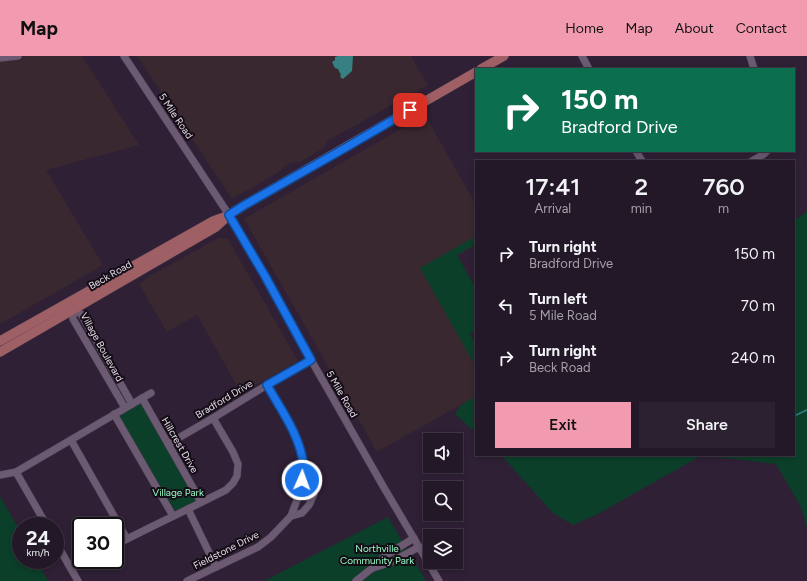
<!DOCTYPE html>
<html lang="en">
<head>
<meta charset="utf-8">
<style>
	body { margin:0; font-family:Figtree,sans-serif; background:#2b2130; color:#f1f3f6; height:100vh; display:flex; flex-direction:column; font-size:15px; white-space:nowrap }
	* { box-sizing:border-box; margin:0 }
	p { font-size:13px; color:#a3a0a8 }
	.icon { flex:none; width:22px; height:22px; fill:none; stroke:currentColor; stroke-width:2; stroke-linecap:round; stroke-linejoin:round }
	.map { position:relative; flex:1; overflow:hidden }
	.drawer { position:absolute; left:475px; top:104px; width:320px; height:296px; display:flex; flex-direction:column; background:#231828; border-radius:0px; box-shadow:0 2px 6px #0003,0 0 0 1px #403745 }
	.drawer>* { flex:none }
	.top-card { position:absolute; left:475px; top:12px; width:320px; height:84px; border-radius:0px; box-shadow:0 2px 6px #0003,0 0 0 1px #403745; background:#0b6e4f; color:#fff; overflow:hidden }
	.buttons { position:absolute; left:423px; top:377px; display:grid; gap:8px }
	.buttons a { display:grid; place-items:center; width:40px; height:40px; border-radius:0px; background:#231828; box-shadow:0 2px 6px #0003,0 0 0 1px #403745; font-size:20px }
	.speed { position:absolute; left:12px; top:461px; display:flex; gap:8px; font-size:20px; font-weight:700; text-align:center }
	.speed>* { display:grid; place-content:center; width:52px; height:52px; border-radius:50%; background:#231828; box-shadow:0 2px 6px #0003,0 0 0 1px #403745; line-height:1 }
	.speed small { font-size:10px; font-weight:400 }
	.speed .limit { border:2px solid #111; border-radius:6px; background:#fff; color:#111 }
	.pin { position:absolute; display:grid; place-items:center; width:34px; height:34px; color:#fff; margin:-17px; border-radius:8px; box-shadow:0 2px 6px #0006 }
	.me { position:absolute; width:44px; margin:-22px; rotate:2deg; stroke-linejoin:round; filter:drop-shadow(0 0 3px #0008) }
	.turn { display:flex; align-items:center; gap:14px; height:84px; padding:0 20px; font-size:18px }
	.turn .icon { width:52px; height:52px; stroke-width:2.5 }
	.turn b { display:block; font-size:28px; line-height:34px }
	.eta { display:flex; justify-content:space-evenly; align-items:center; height:68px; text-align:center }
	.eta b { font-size:24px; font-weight:600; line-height:28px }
	.action { display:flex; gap:8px; margin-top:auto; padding:8px 20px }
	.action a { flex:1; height:46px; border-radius:0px; background:#f29ab0; color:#111; font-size:16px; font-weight:600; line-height:46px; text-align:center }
	.action a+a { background:#2b2130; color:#f1f3f6 }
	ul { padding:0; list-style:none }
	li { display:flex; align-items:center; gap:12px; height:52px; padding:0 20px }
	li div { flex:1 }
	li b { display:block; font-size:15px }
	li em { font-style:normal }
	header { display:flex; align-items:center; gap:24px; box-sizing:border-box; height:56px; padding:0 20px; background:#f29ab0; color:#111 }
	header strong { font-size:19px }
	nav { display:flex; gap:22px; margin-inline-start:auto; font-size:14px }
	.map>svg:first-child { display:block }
	.commercial { fill:#3a2830 }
	.green { fill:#0b3f29 }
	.water { fill:#368083 }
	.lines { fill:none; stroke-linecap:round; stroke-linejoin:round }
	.stream { stroke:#368083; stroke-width:1.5 }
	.minor-casing { stroke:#483b4d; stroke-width:8 }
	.major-casing { stroke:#483b4d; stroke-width:10 }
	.minor { stroke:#6b5a72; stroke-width:7 }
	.major { stroke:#9e5f65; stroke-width:9 }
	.route-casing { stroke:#114b97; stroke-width:10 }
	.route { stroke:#1a73e8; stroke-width:7 }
	.labels { text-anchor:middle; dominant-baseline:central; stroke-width:4; stroke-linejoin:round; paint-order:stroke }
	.street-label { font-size:10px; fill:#e5dbe9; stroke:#140d16 }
	.park-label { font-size:10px; fill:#96fbc6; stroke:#140d16 }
</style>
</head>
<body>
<header>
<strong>Map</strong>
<nav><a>Home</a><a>Map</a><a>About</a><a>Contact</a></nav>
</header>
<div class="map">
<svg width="807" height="525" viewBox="0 0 807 525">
	<rect width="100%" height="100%" fill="#2f2035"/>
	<g class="commercial">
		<path d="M0,0H82L139,89L46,114L103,209L0,268Z"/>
		<path d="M137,0H411L428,29L327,85L325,91L299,107L293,106L288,108L277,117L232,143Z"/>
		<path d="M425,59L476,149V188L425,219L476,311V340L377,396L244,163Z"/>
		<path d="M218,182L228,183L298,305L241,337L197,259L167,276L139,228L147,222Z"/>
	</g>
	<g class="green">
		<path d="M807,156V471L800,449L776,408L702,399L598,458L573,469L553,457L501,399H794V164Z"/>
		<path d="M476,180V188L457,199L476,233V274L470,278L476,288V311L420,212Z"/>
		<path d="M476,340V377L455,358L461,349Z"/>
		<path d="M139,347L143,349L197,443L196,445L194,447L177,455L172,453L120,362L121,358Z"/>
		<path d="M0,440L21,477V504H36L48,525H0Z"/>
		<path d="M388,461L426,525H264Z"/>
	</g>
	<path class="water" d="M338,0H353L352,15L343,23L340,21L341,19L338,13L335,12L332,6L335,4V1Z"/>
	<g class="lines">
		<path class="stream" d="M794,360L807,354"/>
		<g class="minor-casing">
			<g id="minor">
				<path d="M124,0L229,159L259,209L298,281L383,430L439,525"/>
				<path d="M582,0L589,13"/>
				<path d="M750,0L754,13"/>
				<path d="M0,2L18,0"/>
				<path d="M636,95L642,105"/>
				<path d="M752,105L764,98L767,95"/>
				<path d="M69,251L72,255L73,263L125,352"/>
				<path d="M72,255L81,258L132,348"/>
				<path d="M142,342L201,446"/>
				<path d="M114,358L173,460"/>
				<path d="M71,384L127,483"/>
				<path d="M168,388L213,362L267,329L311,304"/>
				<path d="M16,416L47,470"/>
				<path d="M0,419L16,416L151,337"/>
				<path d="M188,453L216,511"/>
				<path d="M291,460L302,457L309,449L314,438L311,424L304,413"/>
				<path d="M55,485L78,525"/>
				<path d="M115,489L149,472L188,453L226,434L233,427L237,420L238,408L233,396L213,362"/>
				<path d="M373,512L389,507L419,491"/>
				<path d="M71,513L86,504"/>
				<path d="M187,525L258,491L271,481L291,460L300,436L304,413L300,390L292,372L267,329"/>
				<path d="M356,525L371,513L385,500L414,482"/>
			</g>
		</g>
		<g class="major-casing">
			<g id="major">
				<path d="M481,13L504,0"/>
				<path d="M0,285L213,165L224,161"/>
				<path d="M0,296L216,171L229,159L243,150L476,16"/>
			</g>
		</g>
		<use href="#minor" class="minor"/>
		<use href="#major" class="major"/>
	</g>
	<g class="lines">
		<g class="route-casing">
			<path id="route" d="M302,424C303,420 304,416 304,412C301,381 282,355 267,329L311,304L265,220L229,159L243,150L345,92L410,54"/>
		</g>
		<use href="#route" class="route"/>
	</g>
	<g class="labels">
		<g class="street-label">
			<text transform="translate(176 60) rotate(56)">5 Mile Road</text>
			<text transform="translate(110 219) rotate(-30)">Beck Road</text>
			<text transform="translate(102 291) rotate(61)">Village Boulevard</text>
			<text transform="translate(342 338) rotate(60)">5 Mile Road</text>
			<text transform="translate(224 343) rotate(-31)">Bradford Drive</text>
			<text transform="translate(180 389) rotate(60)">Hillcrest Drive</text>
			<text transform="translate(226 494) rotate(-27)">Fieldstone Drive</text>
		</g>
		<g class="park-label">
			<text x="178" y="436">Village Park</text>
			<text x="377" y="492">Northville<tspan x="377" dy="12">Community Park</tspan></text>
		</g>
	</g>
</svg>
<div class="buttons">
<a><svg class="icon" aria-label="sound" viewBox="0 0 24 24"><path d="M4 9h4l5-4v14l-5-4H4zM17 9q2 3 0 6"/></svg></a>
<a><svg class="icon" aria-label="search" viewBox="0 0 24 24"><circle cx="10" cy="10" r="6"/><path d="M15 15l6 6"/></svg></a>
<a><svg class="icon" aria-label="layers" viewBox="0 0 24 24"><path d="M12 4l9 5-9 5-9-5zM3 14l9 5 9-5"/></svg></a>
</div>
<div class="speed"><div>24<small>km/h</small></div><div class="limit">30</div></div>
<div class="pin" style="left:410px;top:54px;background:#d93025"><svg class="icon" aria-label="arrive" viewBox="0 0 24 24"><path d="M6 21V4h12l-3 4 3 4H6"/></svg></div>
<svg class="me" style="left:302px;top:424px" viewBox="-20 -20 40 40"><circle r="17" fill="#1a73e8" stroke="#fff" stroke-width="3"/><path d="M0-11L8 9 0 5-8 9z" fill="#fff"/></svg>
<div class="top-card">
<div class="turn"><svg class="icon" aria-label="right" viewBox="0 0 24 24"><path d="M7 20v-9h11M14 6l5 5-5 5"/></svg><div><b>150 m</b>Bradford Drive</div></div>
</div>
<section class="drawer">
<div class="eta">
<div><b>17:41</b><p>Arrival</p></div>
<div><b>2</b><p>min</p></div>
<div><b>760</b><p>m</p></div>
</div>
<ul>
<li><svg class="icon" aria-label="right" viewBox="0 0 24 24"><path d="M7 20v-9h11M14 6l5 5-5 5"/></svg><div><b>Turn right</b><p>Bradford Drive</p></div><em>150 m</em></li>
<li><svg class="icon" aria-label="left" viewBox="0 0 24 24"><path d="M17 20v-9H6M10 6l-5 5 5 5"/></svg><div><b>Turn left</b><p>5 Mile Road</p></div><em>70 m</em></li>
<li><svg class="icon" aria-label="right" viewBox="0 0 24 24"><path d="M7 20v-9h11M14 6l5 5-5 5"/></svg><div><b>Turn right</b><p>Beck Road</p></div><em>240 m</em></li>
</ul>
<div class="action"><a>Exit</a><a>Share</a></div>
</section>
</div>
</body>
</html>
